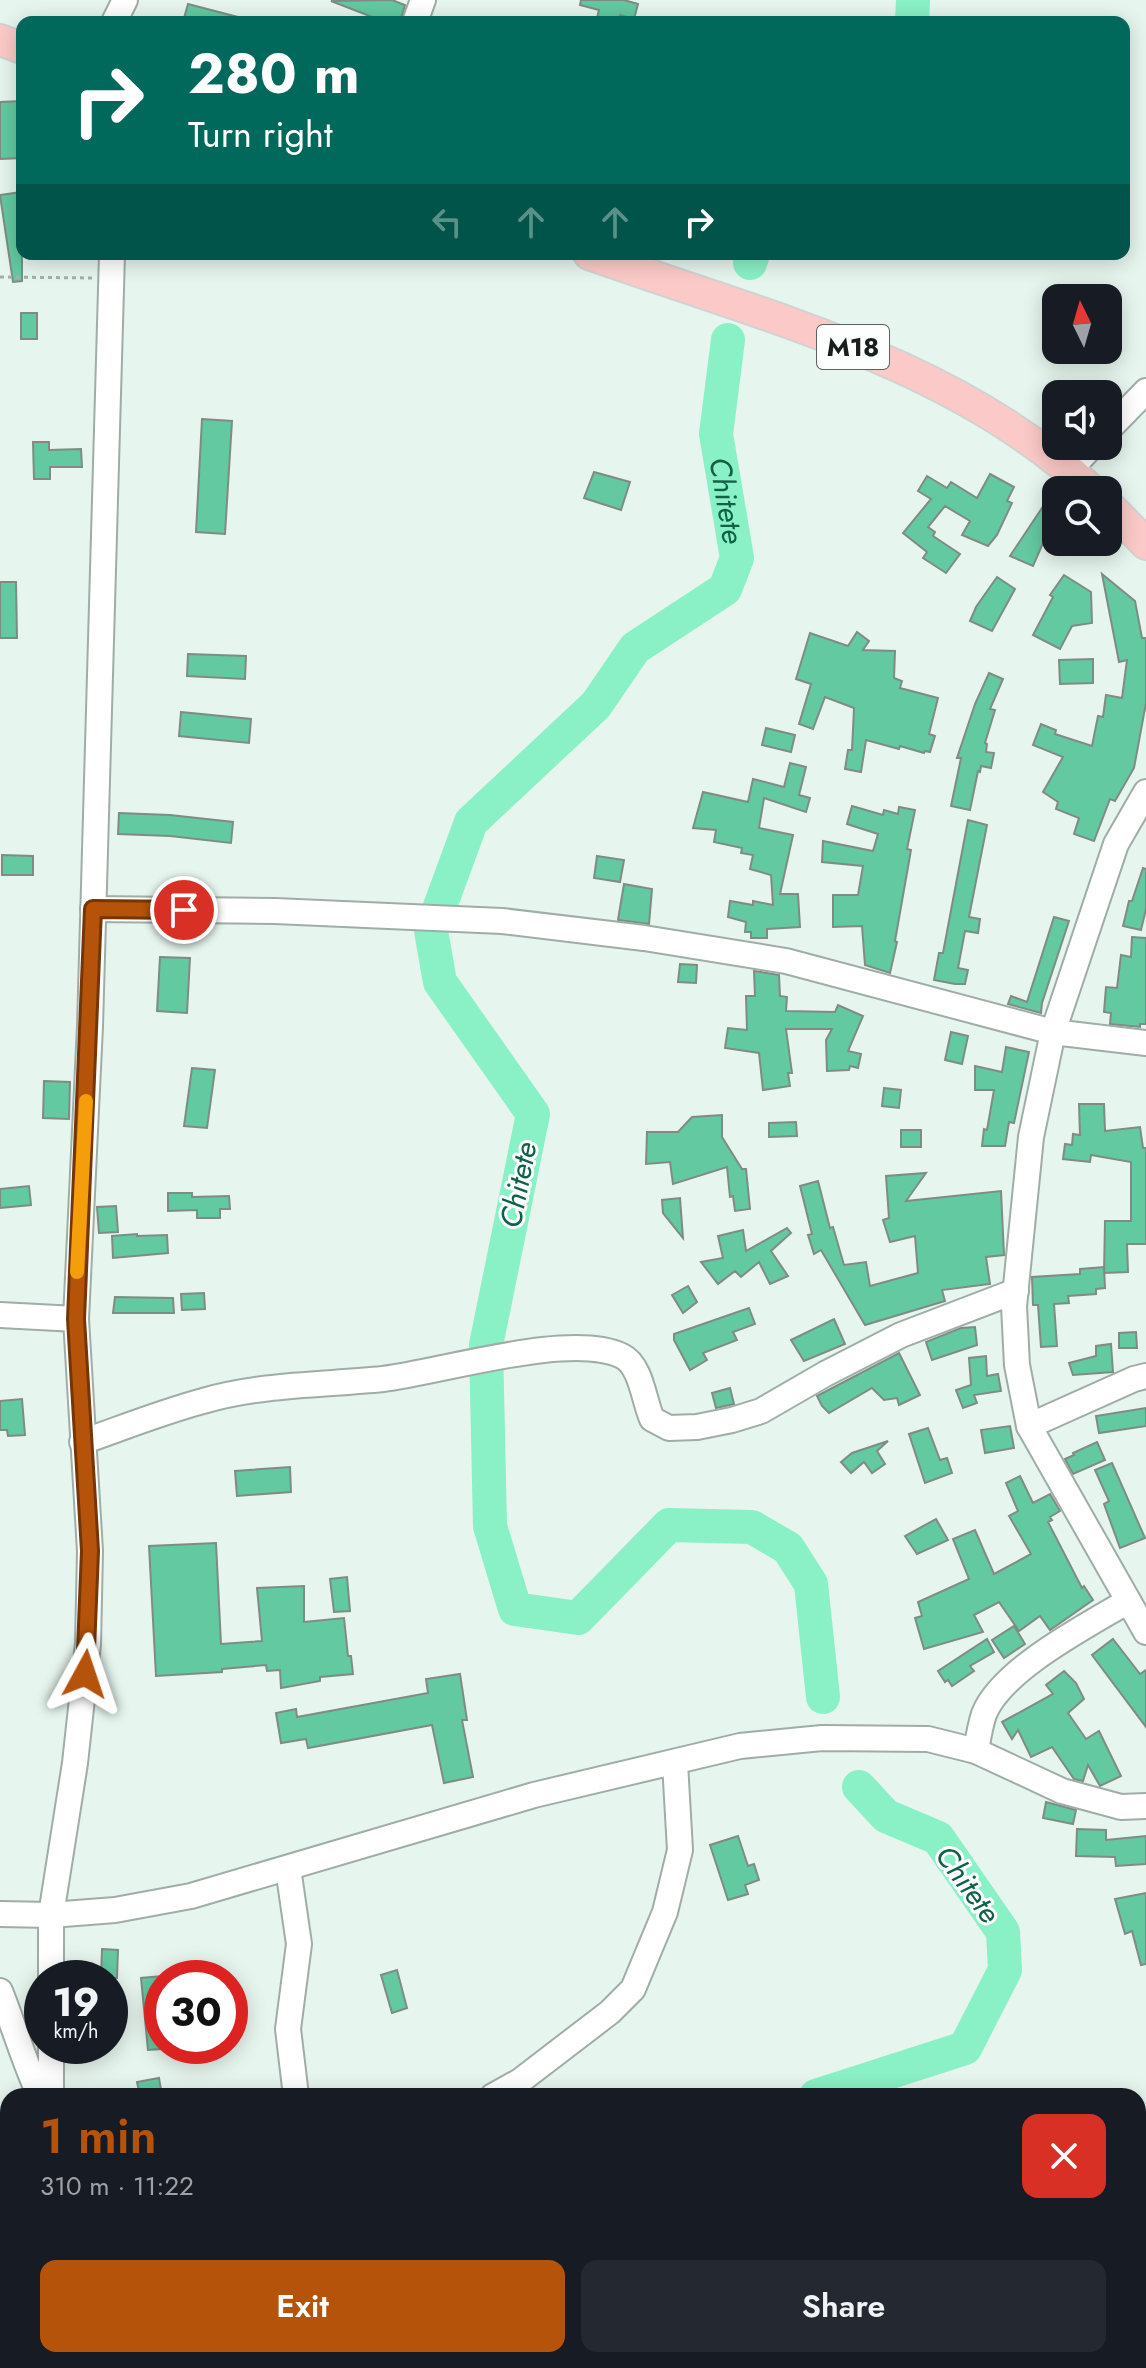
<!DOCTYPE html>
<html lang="en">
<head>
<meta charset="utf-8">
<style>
	body { margin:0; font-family:Jost,sans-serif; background:#242831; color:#f1f3f6; height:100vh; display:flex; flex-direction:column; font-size:30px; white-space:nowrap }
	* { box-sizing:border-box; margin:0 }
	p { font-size:26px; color:#9ea1a6 }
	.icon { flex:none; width:44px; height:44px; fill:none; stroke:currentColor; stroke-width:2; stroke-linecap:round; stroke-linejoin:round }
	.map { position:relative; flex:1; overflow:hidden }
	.sheet { position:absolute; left:0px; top:2088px; width:1146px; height:280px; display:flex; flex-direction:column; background:#171b24; border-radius:24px 24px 0 0; box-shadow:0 4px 20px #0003 }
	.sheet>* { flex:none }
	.banner { position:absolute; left:16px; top:16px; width:1114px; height:244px; border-radius:16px; box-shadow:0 4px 20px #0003; background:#00695c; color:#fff; overflow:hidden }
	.needle { width:52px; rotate:355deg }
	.controls { position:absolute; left:1042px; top:284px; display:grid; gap:16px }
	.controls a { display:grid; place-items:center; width:80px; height:80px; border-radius:16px; background:#171b24; box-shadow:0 4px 20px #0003; font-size:40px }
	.speed { position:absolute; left:24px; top:1960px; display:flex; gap:16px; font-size:40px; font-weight:700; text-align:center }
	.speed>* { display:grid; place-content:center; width:104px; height:104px; border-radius:50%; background:#171b24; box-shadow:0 4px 20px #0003; line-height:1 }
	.speed small { font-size:20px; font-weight:400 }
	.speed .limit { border:12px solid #d22; background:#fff; color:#111 }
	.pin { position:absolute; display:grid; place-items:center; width:68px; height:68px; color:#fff; margin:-34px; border:4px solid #fff; border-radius:50%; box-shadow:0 2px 8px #0007 }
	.me { position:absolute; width:88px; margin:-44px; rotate:5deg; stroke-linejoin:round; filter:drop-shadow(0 0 6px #0008) }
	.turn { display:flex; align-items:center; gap:28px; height:168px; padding:0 40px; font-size:36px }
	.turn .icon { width:104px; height:104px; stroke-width:2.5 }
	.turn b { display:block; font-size:56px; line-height:68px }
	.lanes { display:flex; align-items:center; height:76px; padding:0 40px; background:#0003; justify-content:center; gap:40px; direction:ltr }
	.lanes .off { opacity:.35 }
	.round { display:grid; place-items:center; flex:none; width:84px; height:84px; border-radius:16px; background:#242831 }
	.head { display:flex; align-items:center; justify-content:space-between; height:136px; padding:0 40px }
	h1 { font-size:48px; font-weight:600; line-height:60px; color:#b45309 }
	.button { display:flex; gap:16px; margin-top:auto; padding:16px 40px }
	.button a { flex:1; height:92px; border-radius:16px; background:#b45309; color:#fff; font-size:32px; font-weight:600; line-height:92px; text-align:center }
	.button a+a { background:#242831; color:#f1f3f6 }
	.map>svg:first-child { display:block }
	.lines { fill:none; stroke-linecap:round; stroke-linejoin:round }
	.river { stroke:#8af0c6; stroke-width:34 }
	.building { fill:#63c9a1; stroke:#7f8c86; stroke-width:2 }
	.minor-casing { stroke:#9fada6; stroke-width:28 }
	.major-casing { stroke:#d1d2d1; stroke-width:34 }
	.path { stroke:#a3afa9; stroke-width:3; stroke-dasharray:4 4; stroke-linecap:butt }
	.minor { stroke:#fff; stroke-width:24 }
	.major { stroke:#fbcac8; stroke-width:30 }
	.route-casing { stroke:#753606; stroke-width:20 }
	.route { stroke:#b45309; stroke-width:14 }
	.slow { stroke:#f59e0b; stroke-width:14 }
	.labels { text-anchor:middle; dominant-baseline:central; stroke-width:6; stroke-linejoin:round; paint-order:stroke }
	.shield { fill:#fcfffd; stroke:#5c625f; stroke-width:2 }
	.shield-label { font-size:26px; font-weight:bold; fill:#181e1b }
	.water-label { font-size:30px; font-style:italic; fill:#106147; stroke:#fcfffd }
</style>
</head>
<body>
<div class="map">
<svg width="1146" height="2368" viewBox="0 0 1146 2368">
	<rect width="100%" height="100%" fill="#e6f5ee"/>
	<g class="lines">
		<g class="river">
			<path d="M912,22L913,0"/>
			<path d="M750,263L753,254"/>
			<path id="s1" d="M728,340L716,434L737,558L725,589L635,648L596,705L471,822L431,931L440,982L533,1114L486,1345L490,1526L515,1609L578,1618L669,1525L752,1527L788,1548L811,1584L823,1697"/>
			<path d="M816,2096L965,2048L1005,1970L1003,1932L938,1838L886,1816L859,1787"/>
			<path d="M1018,2360L1030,2368"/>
		</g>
	</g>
	<g class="building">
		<path d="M392,0L405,5L400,22H385L331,1Z"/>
		<path d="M581,0H624L638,4L634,19L620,15L618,22H596L599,10L580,5Z"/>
		<path d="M188,4L238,17L237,22H183Z"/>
		<path d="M21,101L22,158L0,159V102Z"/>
		<path d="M22,192V281L13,282L0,195Z"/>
		<rect x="21" y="313" width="16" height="26"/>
		<path d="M202,419L232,421L225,534L196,532Z"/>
		<path d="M33,442H49V450L81,449L82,467H50V479H34Z"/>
		<path d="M594,472L630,482L621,510L584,498Z"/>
		<path d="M990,474L1014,487L1007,501L1012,503L997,535L988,546L962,535L970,521L945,506L928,527L935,532L933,536L960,554L946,573L923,558L927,552L903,533L931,499L918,491L927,476L947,488L951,482L977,498Z"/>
		<path d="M1046,502L1056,509V512L1049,524L1051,525L1033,566L1010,556Z"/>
		<path d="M1102,574L1135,601L1142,638H1146V703L1134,768L1115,801L1110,799L1094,841L1074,834L1079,818L1056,809L1058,802L1043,792L1063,757L1033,745L1041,724L1056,730L1055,734L1092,746L1098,716L1103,717L1106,695L1122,698L1127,660L1119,662Z"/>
		<path d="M1064,575L1091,592L1092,623L1072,626L1060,649L1033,635L1053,597L1050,595Z"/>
		<path d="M997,577L1015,589L992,631L970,621L976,607Z"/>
		<path d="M0,582H16L17,638H0Z"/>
		<path d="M857,632L869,641L863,650L895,651L894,678L902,681L900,688L938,698L929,734L935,736L930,752L925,751L924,753L900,746L899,749L866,740L861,772L845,769L848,750H852L854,708L825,697L813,729L799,724L811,684L796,679L810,633L848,646Z"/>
		<path d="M188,654L246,656L245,679L187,676Z"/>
		<path d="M1093,659V683L1060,684L1059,660Z"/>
		<path d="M989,673L1003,679L990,709L995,710L985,743L987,744L986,752L994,753L991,768L981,766L980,772L978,771L970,810L951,806L961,758H957L975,704Z"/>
		<path d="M181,712L251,719L249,743L179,736Z"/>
		<path d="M766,728L795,735L791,752L762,745Z"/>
		<path d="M790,763L806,767L799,795L810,798L806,812L764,798L759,828L793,835L780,894H798L800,927L767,929V938H751V932H745L746,922L728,917L730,901L753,905V901L773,905L771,875L750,869L753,855L741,853L742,848L714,842L716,830L693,828L703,792L748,802L753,779L784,787Z"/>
		<path d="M852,806L883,815L884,810L898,814L899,807L915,810L907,849L911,850L895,941L897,942L890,973L865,965L862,926L833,927V895H858L863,866L822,862L823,841L873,851L878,834L847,824Z"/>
		<path d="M119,813L170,815L233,822L231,843L170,836L118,834Z"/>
		<path d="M968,820L987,825L969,917L980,919L978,933L965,931L958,968L968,970L965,984H955L934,980L939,953H943Z"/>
		<path d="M2,855L33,856V875H2Z"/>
		<path d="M597,856L624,860L620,882L594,878Z"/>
		<path d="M1143,868L1146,869V909L1141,930L1123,926L1129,901H1132Z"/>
		<path d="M624,884L652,889L649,924L618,920Z"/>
		<path d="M1054,917L1069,921L1042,1003L1041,1013L1008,1004L1011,996L1027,1002Z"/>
		<path d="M1132,937L1146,938V1024H1140V1027L1110,1024L1111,1013L1104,1012L1106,987L1117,988L1121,955L1131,957Z"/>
		<path d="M160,957L190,958L187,1013L157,1011Z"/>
		<path d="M680,964L697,965L696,983L678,982Z"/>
		<path d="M754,971L779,975L780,996L787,997L786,1011L835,1012L838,1005L863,1016L848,1051L861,1054L858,1068L850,1066L849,1070L827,1071L826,1040L832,1029H786L792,1073H788L790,1086L763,1090L759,1053L725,1048L728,1028L747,1030L746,996H755Z"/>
		<path d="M951,1032L968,1036L962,1064L945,1060Z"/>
		<path d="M1006,1047L1029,1052L1014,1123L1009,1122L1005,1146H982L984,1129L987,1130L994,1090H975V1066L1002,1072Z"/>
		<path d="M192,1068L215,1070L207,1128L184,1126Z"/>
		<path d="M44,1081L70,1082L69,1119L43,1118Z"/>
		<path d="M884,1088L901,1090L899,1108L882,1106Z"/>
		<path d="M1079,1104H1104L1105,1131L1140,1127L1143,1148H1146V1244H1127L1128,1272L1104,1273L1105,1221H1131V1162L1091,1155L1090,1162L1063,1159L1065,1144L1072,1145L1073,1134L1080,1135Z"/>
		<path d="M722,1115V1137L742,1169H746L750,1209L735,1211L733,1196L730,1197L727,1167L673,1184L670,1162L646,1164L647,1132H678L692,1117Z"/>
		<path d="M796,1122L797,1136L769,1137V1123Z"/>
		<rect x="901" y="1130" width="20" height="17"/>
		<path d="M926,1173L906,1201L1001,1191L1004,1255L986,1257L990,1284L942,1290L945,1301L865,1325L821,1250L814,1254L808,1235L812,1234L800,1186L818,1181L830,1228L833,1227L844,1265L866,1262L870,1286L918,1273L915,1236L890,1242L883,1220L889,1218L886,1176Z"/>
		<path d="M29,1186L31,1205L0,1208V1189Z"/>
		<path d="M168,1193H192V1197L229,1196L230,1209H220V1218H197V1210L168,1211Z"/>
		<path d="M680,1198L683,1238L663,1213L662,1200Z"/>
		<path d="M116,1206L118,1232L99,1233L97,1207Z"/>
		<path d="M787,1228L791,1233L771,1251L788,1276L770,1284L759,1262L741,1277L735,1271L718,1284L701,1262L723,1258L718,1236L743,1230L746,1251Z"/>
		<path d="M137,1234V1236L167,1235L168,1253L113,1258L112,1236Z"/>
		<path d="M1104,1267L1105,1288L1096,1289V1294L1068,1296L1069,1303L1054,1304L1057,1346L1041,1347L1038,1305H1033L1032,1277L1080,1274V1269Z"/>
		<path d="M688,1286L697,1302L683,1313L672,1295Z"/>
		<path d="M204,1293L205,1309L182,1310L181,1294Z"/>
		<path d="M115,1297L173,1298L174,1313H113Z"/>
		<path d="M749,1308L755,1324L733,1332L737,1340L703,1353L707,1360L690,1370L674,1340V1334Z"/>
		<path d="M834,1319L845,1344L804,1361L791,1340Z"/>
		<path d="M975,1327L977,1345L932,1360L926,1342L961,1328Z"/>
		<path d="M1136,1332L1137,1348H1119V1333Z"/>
		<path d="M1111,1344L1113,1372L1073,1375L1069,1363L1096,1356V1346Z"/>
		<path d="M899,1353L920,1395L899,1405L897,1398L884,1400L872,1388L829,1413L822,1406L817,1396Z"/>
		<path d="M986,1356L987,1376L998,1374L1001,1391L974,1395L977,1403L963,1408L956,1390L971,1385L969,1358Z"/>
		<path d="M730,1388L734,1404L716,1408L712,1393Z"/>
		<path d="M22,1399L25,1435L8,1436L7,1430H0V1401Z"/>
		<path d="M1146,1408V1426L1099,1433L1096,1416Z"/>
		<path d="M1010,1426L1014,1448L985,1453L981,1430Z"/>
		<path d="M928,1428L940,1460L947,1458L952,1473L925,1483L909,1434Z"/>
		<path d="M888,1441L877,1451L885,1464L872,1473L864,1462L851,1473L841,1462L852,1453Z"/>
		<path d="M1097,1442L1105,1460L1073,1474L1065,1459L1074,1455L1073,1453Z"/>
		<path d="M1112,1463L1145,1538L1120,1548L1104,1504L1109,1501L1095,1470Z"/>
		<path d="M290,1467L291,1492L237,1496L235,1471Z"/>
		<path d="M1020,1476L1033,1503L1050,1494L1060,1511L1050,1517L1052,1520L1048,1522L1082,1588L1084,1586L1093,1600L1050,1630L1040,1616L1019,1631L999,1602L974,1615L983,1632L924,1649L915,1618L922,1616L918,1602L969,1579L953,1539L975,1530L994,1574L1031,1554L1009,1516L1018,1511L1006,1483Z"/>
		<path d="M936,1519L948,1540L917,1554L905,1536Z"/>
		<path d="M216,1543L221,1644L262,1641L257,1588L304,1586V1622L344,1618L348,1656H351L353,1674L320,1677V1681L281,1688L280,1670L267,1671L266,1665L222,1669V1672L156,1676L149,1546Z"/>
		<path d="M347,1577L350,1611L334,1612L330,1579Z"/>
		<path d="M1014,1626L1025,1644L1004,1658L992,1640Z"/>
		<path d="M987,1639L994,1652L970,1666L974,1671L952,1686L948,1680L945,1682L938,1671Z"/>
		<path d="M1113,1639L1140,1674L1146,1670V1727L1092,1655Z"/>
		<path d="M1064,1671L1076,1683L1084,1699L1068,1713L1086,1739L1099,1731L1121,1776L1100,1786L1088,1765L1083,1781L1074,1779L1052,1747L1031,1757L1018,1730L1012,1739L1002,1722L1053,1694L1046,1685Z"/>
		<path d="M460,1674L467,1720H462L473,1777L444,1783L432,1725L308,1748L306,1739L281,1743L276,1713L296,1709L297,1717L428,1693L426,1679Z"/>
		<path d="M1046,1802L1076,1810L1073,1824L1043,1818Z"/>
		<path d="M1077,1829L1106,1830V1840L1146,1836V1864L1116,1866L1115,1857L1076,1856Z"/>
		<path d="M738,1836L748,1866L754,1864L759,1880L745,1885L748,1894L728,1900L710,1845Z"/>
		<path d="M1146,1893V1964L1141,1965L1132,1931L1125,1934L1115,1899Z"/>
		<path d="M102,1949L118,1950L117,1978H101Z"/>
		<path d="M397,1970L407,2008L392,2013L381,1975Z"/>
		<path d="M162,1976V2049L148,2050L141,1978Z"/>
		<path d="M159,2078L162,2096H140L137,2082Z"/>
	</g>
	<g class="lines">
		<g class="minor-casing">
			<g id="minor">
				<path d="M114,22L125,0"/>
				<path d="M415,22L423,0"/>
				<path d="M1108,430L1146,391"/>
				<path d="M1070,470L1092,446"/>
				<path d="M1146,792L1116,844L1053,1032L1031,1137L1014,1306L1017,1365L1029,1426L1146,1632"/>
				<path d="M93,909L275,911L502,921L644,938L786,961L1053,1032L1146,1043"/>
				<path d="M0,1315L76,1319"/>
				<path d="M1029,1426L1134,1379L1146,1376"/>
				<path d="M82,1442C122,1428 162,1412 203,1401C261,1384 323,1385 383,1379C442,1372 570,1331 622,1356C641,1365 644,1401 652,1419L669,1428L697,1427L732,1420L761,1411L825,1374L901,1335L1016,1291"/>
				<path d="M976,1751C978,1739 980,1726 984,1714C1002,1669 1087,1626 1128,1601"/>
				<path d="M288,1868L299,1944L288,2029L296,2096"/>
				<path d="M0,1914L51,1915L115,1910L191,1896L534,1795L740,1746L822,1738L928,1739L976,1751L1062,1791L1121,1807L1146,1806"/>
				<path d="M51,1978V1915L75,1763L88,1644L90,1551L76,1319L90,1026L112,254"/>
				<path d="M0,1991C14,2026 24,2062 40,2096"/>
				<path d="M51,2046V2096"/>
				<path d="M493,2096L520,2081L610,2012L633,1989L665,1912L680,1850L675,1763"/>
				<path d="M329,2360L336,2368"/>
				<path d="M46,2368V2360"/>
				<path d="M73,2368L79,2360"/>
			</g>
		</g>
		<g class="major-casing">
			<g id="major">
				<path d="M0,40L22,48"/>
				<path d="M589,254C762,316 954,362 1091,490"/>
				<path d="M1108,505L1146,544"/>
			</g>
		</g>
		<path class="path" d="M0,277L92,278"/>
		<use href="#minor" class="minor"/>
		<use href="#major" class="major"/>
	</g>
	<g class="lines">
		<g class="route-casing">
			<path id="route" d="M85,1674L90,1551L76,1319L93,909L184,910"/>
		</g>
		<use href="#route" class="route"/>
		<path class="slow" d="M77,1272L86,1101"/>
	</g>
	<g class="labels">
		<rect class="shield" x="817" y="325" width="72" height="44" rx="6"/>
		<g class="shield-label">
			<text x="853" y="347">M18</text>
		</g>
		<g class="water-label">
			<text stroke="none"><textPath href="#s1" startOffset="162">Chitete</textPath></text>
			<text transform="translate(518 1185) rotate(-79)">Chitete</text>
			<text transform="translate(968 1884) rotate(54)">Chitete</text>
		</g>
	</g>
</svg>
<div class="controls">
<a><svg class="needle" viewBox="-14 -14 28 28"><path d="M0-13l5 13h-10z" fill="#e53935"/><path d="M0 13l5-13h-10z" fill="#9ea1a6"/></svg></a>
<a><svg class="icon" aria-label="sound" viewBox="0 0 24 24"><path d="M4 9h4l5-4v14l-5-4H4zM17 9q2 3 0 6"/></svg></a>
<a><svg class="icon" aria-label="search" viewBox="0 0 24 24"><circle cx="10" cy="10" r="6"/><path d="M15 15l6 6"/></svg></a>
</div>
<div class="speed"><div>19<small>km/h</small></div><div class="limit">30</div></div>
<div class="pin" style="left:184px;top:910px;background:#d93025"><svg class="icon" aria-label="arrive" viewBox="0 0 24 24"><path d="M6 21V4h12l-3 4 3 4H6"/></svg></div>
<svg class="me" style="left:85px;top:1674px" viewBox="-20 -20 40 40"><path d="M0-17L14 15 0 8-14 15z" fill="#b45309" stroke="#fff" stroke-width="4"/></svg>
<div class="banner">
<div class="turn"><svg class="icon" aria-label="right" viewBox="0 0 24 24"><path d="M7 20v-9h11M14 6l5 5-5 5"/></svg><div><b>280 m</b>Turn right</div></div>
<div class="lanes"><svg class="icon off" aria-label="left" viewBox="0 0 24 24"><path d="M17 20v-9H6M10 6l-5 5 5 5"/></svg><svg class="icon off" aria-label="ahead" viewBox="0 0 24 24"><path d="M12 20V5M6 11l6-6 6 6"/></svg><svg class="icon off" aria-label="ahead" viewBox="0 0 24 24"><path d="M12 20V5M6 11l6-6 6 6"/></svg><svg class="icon" aria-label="right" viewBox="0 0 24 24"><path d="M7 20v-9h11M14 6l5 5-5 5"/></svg></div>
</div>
<section class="sheet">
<div class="head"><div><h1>1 min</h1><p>310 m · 11:22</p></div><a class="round" style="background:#d93025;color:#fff"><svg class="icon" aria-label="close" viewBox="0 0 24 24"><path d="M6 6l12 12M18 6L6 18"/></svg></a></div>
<div class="button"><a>Exit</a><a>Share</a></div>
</section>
</div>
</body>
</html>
